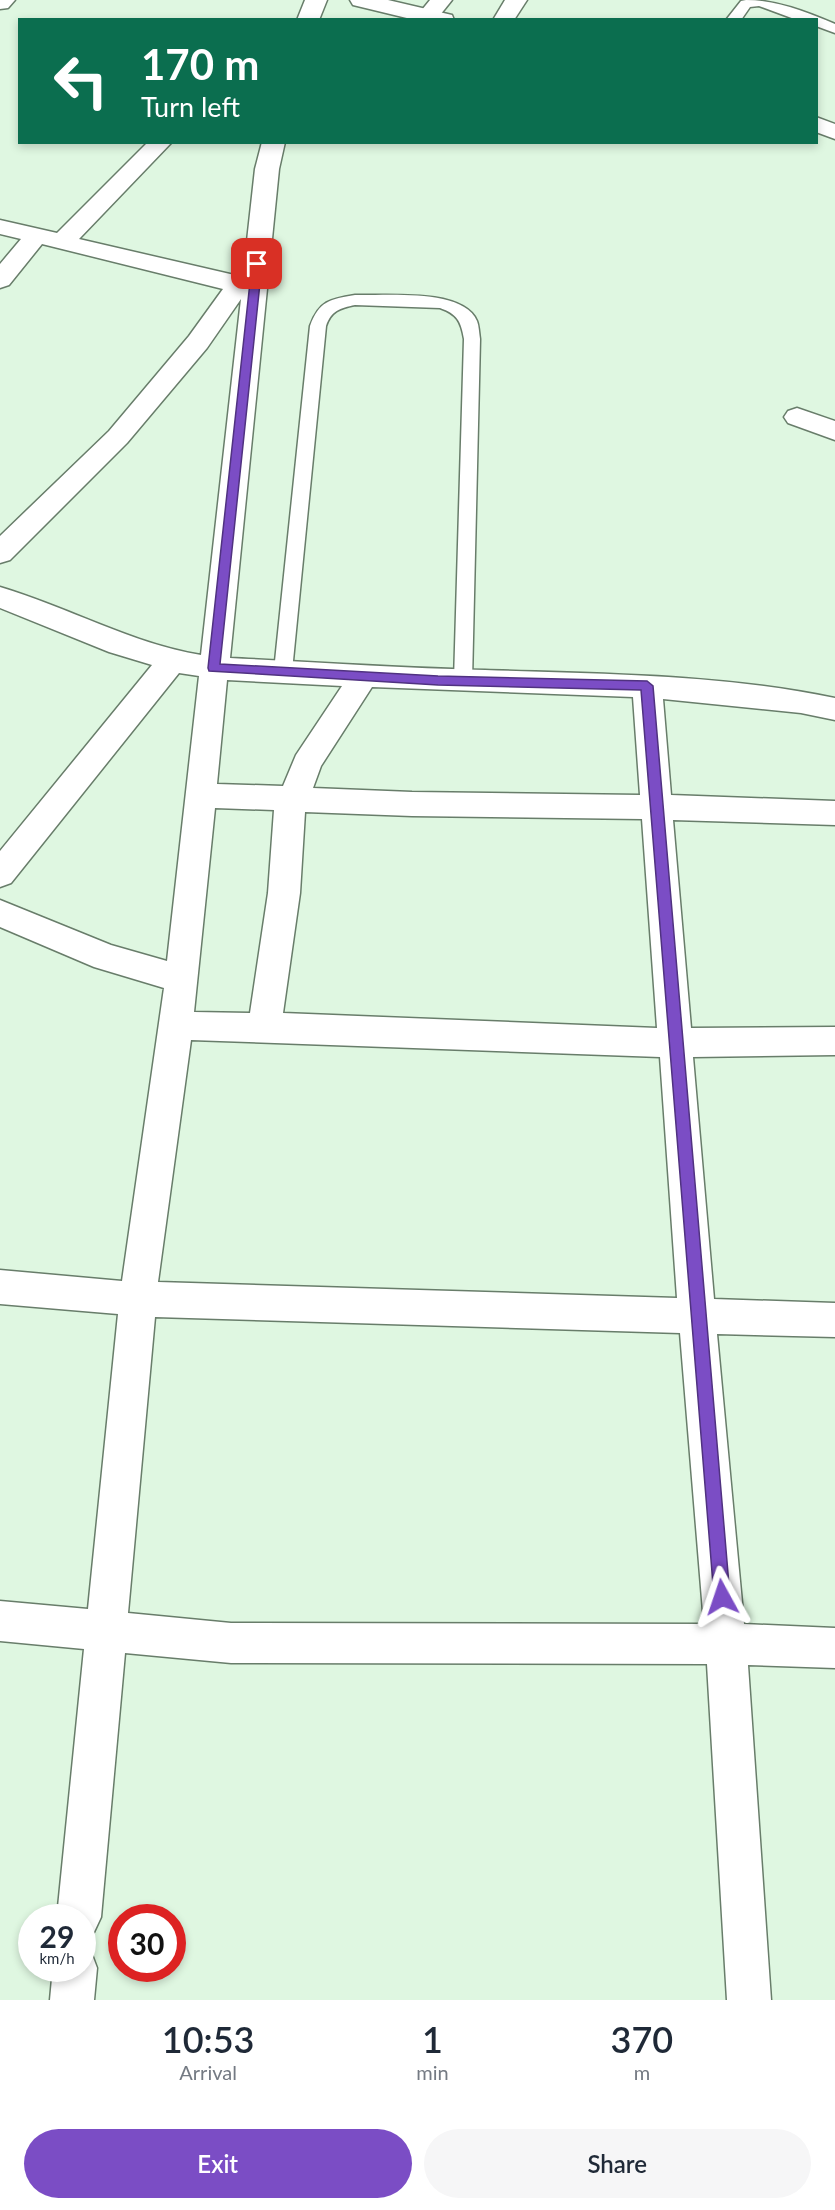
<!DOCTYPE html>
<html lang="en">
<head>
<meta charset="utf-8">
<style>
	body { margin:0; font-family:Lato,sans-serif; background:#f6f6f7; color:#1f2937; height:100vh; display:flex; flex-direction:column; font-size:22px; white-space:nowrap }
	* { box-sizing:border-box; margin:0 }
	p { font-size:20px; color:#747a83 }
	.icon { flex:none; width:33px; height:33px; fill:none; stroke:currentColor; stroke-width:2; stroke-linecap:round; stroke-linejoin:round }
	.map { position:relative; height:2000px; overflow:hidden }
	.side { display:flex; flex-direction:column; background:#fff; flex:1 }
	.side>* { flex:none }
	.banner { position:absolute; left:18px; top:18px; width:800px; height:126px; border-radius:0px; box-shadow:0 3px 9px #0003; background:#0b6e4f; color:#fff; overflow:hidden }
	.speed { position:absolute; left:18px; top:1904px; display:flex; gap:12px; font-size:30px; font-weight:700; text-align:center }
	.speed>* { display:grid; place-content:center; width:78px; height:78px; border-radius:50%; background:#fff; box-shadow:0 3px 9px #0003; line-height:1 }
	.speed small { font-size:15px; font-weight:400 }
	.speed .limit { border:9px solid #d22; background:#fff; color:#111 }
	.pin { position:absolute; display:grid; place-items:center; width:51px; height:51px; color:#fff; margin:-26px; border-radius:12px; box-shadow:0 3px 9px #0006 }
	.me { position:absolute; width:66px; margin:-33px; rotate:355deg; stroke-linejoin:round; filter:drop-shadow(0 0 4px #0008) }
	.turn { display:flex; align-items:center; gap:21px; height:126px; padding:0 24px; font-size:27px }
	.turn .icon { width:78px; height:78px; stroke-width:2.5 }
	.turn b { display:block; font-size:42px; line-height:51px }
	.eta { display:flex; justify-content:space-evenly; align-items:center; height:102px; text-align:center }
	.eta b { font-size:36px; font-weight:600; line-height:42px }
	.action { display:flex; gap:12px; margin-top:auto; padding:12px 24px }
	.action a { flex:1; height:69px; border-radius:36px; background:#7b4dc5; color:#fff; font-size:24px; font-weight:600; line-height:69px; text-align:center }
	.action a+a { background:#f6f6f7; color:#1f2937 }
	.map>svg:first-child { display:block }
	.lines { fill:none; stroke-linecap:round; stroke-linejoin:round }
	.lane-casing { stroke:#687d6a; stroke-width:3 }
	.street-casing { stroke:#687d6a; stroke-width:3 }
	.secondary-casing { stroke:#687d6a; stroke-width:3 }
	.lane { fill:#fff; fill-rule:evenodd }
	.street { fill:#fff; fill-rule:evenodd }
	.secondary { fill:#fff; fill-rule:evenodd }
	.route { fill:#7b4dc5; stroke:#503280; stroke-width:1.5 }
</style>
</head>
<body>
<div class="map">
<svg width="835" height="2000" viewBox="0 0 835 2000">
	<rect width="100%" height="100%" fill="#dff7e1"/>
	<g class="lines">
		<g class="lane-casing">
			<g id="lane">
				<path d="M746,0C776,0 807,12 835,24V33L816,26V20H797L759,6L750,7L741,20H726L741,1Z"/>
				<path d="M355,295C385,296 463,288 477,321C479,326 479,333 480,339L472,681L470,686L463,688L456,686L454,681L464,339C461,321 457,314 440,308L355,305C340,308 331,311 326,326L292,671L290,676L283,678L276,676L274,671L310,326C319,301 330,299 355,295Z"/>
			</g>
		</g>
		<g class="street-casing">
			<g id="street">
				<path d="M305,0H327L319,20H297Z"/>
				<path d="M430,0H452L436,20H420L417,16Z"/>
				<path d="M505,0H527L514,20H493Z"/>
				<path d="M148,142H172L79,239L243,277L255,169L262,142H285L279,169L230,658C315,662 400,668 485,670C602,674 720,674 835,698V720L801,713L663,699L671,795L835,801V825L673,820L691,1028L835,1027V1055L693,1057L714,1299L835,1303V1337L717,1334L744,1624L835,1628V1668L748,1665L771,2000H727L707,1664L231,1663L125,1653L101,1917L94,1932L82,1937V1917H57L84,1649L0,1641V1601L88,1609L118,1314L0,1304V1270L122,1281L164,988L94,967L0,927V900L111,945L167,961L199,676L179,673L11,883L0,887V851L152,665L109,652L0,608V587C68,607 130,643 201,655L241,299L207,348L127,443L10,560L0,563V536L109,431L189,336L223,289L42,244L9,285L0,288V264L21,239L0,234V220L57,233ZM227,680L342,686L296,755L283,786L217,784ZM372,687L633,697L640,795L412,792L313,788L321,766ZM215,808L274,810L268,893L250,1013L194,1012ZM305,812L412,816L642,819L657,1028L283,1013L300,893ZM191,1040L660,1057L677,1298L158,1282ZM155,1317L680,1333L704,1624L231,1623L128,1613Z"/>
				<path d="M797,408L835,421V440L788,423L784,417L788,411Z"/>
				<path d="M82,1949L91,1952L97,1968L94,2000H50L53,1968H82Z"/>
			</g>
		</g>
		<g class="secondary-casing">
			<g id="secondary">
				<path d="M0,0H15L8,8L0,9Z"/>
				<path d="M350,0H388L452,15L454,20H415L353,5Z"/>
				<path d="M816,117L835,124V139L816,132Z"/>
			</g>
		</g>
		<use href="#lane" class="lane"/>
		<use href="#street" class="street"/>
		<use href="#secondary" class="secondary"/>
	</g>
	<path class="route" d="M257,261L262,264L220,664L438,676L647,681L653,686L730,1597L728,1603L722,1605L716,1603L714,1597L641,690L438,685L209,671L208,668L252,264Z"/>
</svg>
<div class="speed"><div>29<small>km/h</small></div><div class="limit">30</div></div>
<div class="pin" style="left:257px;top:264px;background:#d93025"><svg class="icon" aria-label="arrive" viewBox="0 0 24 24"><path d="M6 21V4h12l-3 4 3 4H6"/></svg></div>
<svg class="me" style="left:722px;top:1597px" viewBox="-20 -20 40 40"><path d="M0-17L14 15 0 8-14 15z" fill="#7b4dc5" stroke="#fff" stroke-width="4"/></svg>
<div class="banner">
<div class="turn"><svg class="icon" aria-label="left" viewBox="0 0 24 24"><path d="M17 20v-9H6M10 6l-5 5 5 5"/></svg><div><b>170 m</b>Turn left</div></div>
</div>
</div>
<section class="side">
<div class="eta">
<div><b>10:53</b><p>Arrival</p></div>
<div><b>1</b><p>min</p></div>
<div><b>370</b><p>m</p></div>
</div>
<div class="action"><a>Exit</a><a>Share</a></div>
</section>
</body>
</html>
